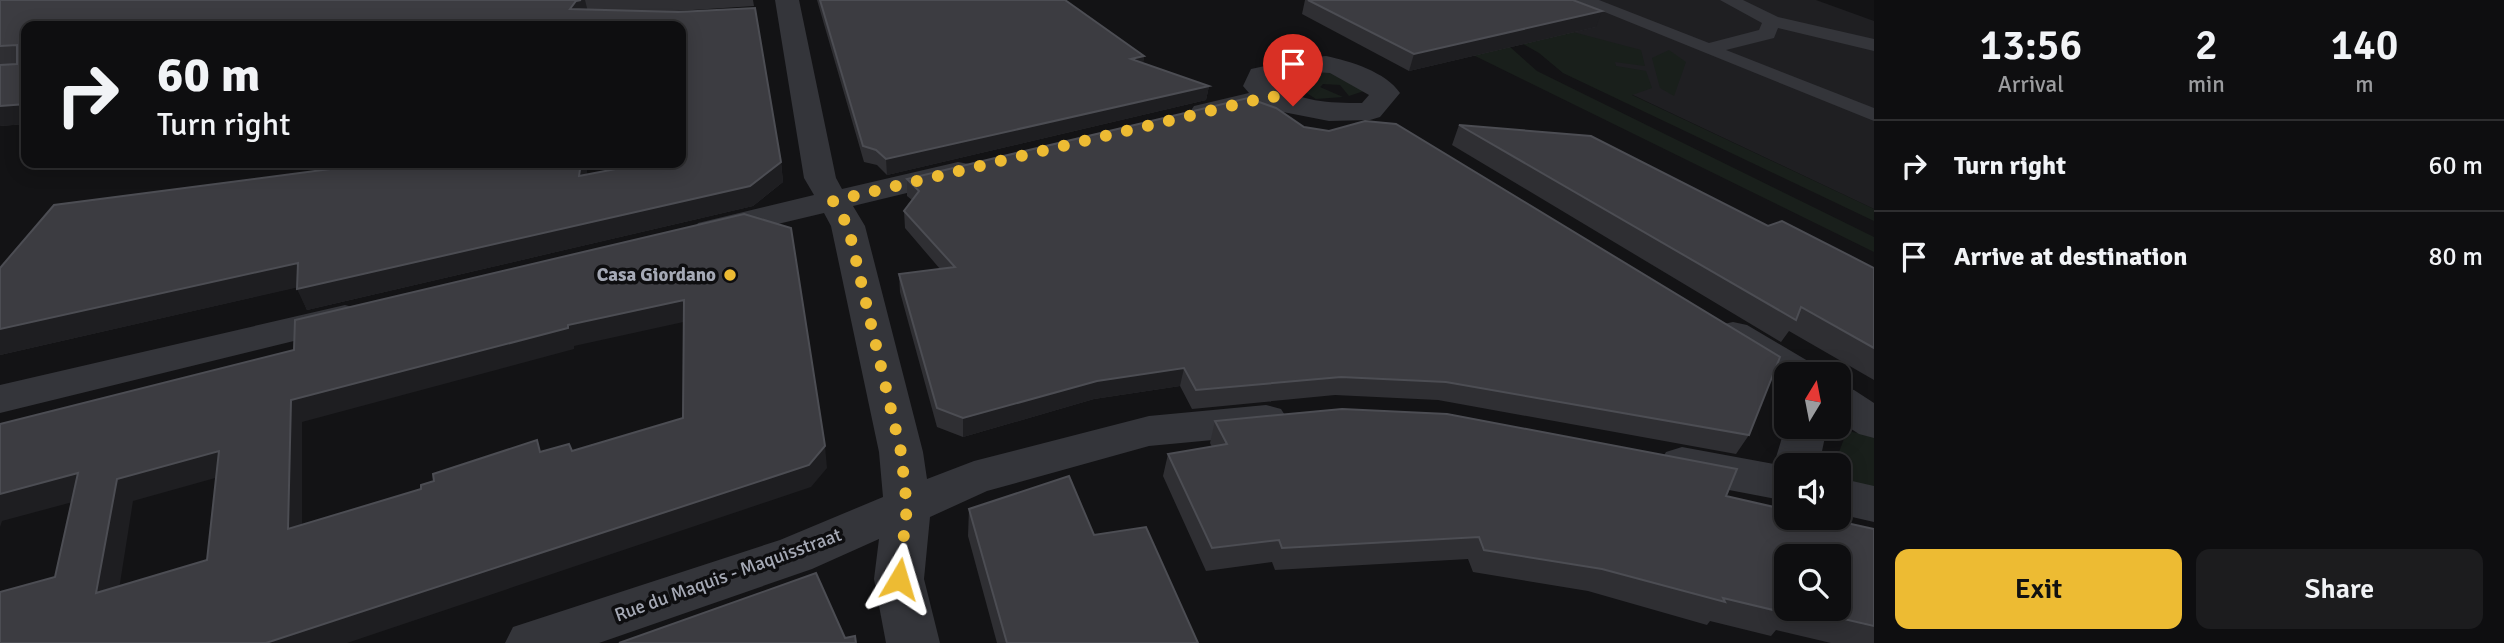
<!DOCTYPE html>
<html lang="en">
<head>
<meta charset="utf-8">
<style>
	body { margin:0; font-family:Signika,sans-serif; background:#1c1c1e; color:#f1f3f6; height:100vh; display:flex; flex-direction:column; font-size:26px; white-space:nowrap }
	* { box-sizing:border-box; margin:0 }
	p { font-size:23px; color:#9b9c9f }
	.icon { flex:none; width:38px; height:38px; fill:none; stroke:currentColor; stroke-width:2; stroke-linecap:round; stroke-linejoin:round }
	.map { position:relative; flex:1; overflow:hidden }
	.side { display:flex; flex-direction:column; background:#0e0e10; width:630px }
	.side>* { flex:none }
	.hud { position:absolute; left:21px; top:21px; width:665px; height:147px; border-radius:14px; box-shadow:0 4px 18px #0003,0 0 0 2px #2e2e30; background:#0e0e10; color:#f1f3f6; overflow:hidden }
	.needle { width:46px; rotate:10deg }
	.controls { position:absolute; left:1774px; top:362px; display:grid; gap:14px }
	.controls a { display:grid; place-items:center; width:77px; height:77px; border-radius:14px; background:#0e0e10; box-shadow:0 4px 18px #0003,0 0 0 2px #2e2e30; font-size:35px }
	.pin { position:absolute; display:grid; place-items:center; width:60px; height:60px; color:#fff; margin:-72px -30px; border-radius:50% 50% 50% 0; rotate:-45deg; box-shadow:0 0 7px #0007 }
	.pin .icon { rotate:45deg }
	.me { position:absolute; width:77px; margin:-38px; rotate:7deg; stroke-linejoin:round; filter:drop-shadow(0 0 5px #0008) }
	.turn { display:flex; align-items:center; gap:24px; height:147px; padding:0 21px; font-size:32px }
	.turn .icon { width:91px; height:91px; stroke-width:2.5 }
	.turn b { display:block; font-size:49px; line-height:60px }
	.eta { display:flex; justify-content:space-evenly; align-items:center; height:119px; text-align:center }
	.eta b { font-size:42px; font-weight:600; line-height:49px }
	.primary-button { display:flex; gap:14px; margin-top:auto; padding:14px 21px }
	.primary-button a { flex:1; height:80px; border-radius:14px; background:#edbb33; color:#111; font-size:28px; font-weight:600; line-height:80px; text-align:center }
	.primary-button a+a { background:#1c1c1e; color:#f1f3f6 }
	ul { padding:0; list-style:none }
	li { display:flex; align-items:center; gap:21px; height:91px; padding:0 21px; border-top:2px solid #2e2e30 }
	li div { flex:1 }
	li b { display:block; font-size:26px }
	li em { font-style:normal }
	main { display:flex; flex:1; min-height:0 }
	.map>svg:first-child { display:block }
	.built { fill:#1f1f22 }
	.green { fill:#191f1b }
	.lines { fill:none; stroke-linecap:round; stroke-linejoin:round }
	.service { fill:#34353a; fill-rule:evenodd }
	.minor { fill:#34353a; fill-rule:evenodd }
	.wall { fill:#2f2f33; fill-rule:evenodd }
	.shaded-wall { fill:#1e1e21 }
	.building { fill:#3c3c41; stroke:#4c4d53; stroke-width:2; fill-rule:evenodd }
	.route { stroke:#edbb33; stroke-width:12; stroke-dasharray:0 21.6 }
	.poi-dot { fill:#edbb33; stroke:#0e0e10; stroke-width:2.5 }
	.labels { text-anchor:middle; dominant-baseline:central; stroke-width:7; stroke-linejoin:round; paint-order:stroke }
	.poi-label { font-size:19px; font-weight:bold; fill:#a5a9b5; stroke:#0e0e10; text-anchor:end }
	.street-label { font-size:19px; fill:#a5a9b5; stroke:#0e0e10 }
</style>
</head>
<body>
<main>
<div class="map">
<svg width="1874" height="643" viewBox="0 0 1874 643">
	<rect width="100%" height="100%" fill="#131315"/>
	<path class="built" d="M1480,0H1816L1874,21V209L1523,43Z"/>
	<g class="green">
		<path d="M1573,32L1641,50L1645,66L1615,62L1616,66L1646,71L1652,88L1632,95L1874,209V221L1563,73L1539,53L1514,39Z"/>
		<path d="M1509,46L1537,71L1874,237V252L1471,54Z"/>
		<path d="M1669,50L1686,62L1674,96L1660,88L1652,58Z"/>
		<path d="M1324,68L1364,91L1349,96L1340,85L1323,84L1320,87L1343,97L1316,99L1285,79Z"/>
		<path d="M1847,431L1874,436V495L1839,478V466L1834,465Z"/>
	</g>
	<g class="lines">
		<path class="service" d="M1575,0H1599L1709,43L1759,30L1762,23L1720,0H1743L1778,17L1874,39V51L1778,28L1774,38L1726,50L1874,108V121Z"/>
		<g class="minor">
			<path d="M775,0H799L836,178L842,189L958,162L969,164L974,171L969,178L853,206L865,226L923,452L927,479L974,461L1149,416L1266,405L1281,409L1288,420L1281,431L1266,435L1149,446L987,491L930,517L924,579L940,643H886L874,579L879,539L812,569L599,643H505L513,627L780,540L883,497L879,452L831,226L824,213L710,240L698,237L693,230L698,223L814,195L804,178Z"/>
			<path d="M1326,56C1350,61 1386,72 1400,93L1380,117L1370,120L1329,121L1283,112L1269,105L1204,121L1194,118L1190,112L1194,106L1249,93L1243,86L1251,69L1301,58ZM1315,72L1330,73L1369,95L1362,103C1328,103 1301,102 1272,83L1273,80Z"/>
			<path d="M345,305L359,309L364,317L359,325L0,413V385Z"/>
			<path d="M1733,322L1747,325L1813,364L1819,374H1787L1785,384L1719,343L1713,334L1719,325Z"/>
			<path d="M1839,386L1854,390L1874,403V438L1859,434L1839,421Z"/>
			<path d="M1787,421V427H1827L1819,466H1787V501L1682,481L1666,476L1659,464L1666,452L1682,447L1774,464Z"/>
			<path d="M1839,478L1874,486V522L1839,514Z"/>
		</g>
	</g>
	<g class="wall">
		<path d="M0,0H753L754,6L662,12H678L755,8L781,162L783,182L753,206L307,310L297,287L0,355V268L54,205L376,163H588L586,175L647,163H681V26H26V124L0,126V65L17,64L0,65Z"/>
		<path d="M817,0H1065L1144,56L1143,63L1209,86L1206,100L887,175L877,165L864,162Z"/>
		<path d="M1305,0H1573L1596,27L1409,71L1302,14Z"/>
		<path d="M1459,125L1768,226L1874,268V380L1789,331L1781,342L1452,145Z"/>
		<path d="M907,179L1749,435L1736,454L1438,400L1335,395L1192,409L1180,386L1094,399L963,437L937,427L900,292L899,274L940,269L905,228L904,211L912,200L907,196Z"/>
		<path d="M1215,421L1726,496L1874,529V643H1831L1776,630L1771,636L1710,621L1707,625L1588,591L1473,572L1468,559L1275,570L1272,562L1206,571L1163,476L1168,454L1212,447L1210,443ZM1787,556L1839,609H1787Z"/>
		<path d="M969,509L1094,535L1198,643H997L968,536Z"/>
	</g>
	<g class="shaded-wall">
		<path d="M581,0H585L589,16L570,9L576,1Z"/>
		<path d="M1602,11L1596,27L1409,71L1414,54Z"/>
		<path d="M1144,56L1142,70L1131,59Z"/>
		<path d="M1209,86L1206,100L887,175L886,159Z"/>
		<path d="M26,104V124L0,126V106Z"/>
		<path d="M781,162L783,182L753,206L307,310L297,289Z"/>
		<path d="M581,163H588L584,197L579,176Z"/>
		<path d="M298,263L308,285L0,355V329Z"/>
		<path d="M684,300L688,321L574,346V349L302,422V551L288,529L291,400L568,325Z"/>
		<path d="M1184,368L1180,386L1094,399L963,437V418L1097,381Z"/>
		<path d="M825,446L827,468L811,487L347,643H266Z"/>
		<path d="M219,451L233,473L133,501L115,615L96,593L117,479Z"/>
		<path d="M78,473L95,496L2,521L0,527V494Z"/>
	</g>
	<g class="building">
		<path d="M0,0H581L576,1L570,9L678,12L755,8L781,162L750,186L297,289L298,263L0,329V268L54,205L376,163H581L579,176L647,163H681V68L682,53H681V26H26V104L0,106V65L17,64V45L0,46Z"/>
		<path d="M820,0H1065L1144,56L1131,59L1209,86L886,159L876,150L863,146Z"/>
		<path d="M1308,0H1573L1602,11L1414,54Z"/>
		<path d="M1248,98L1276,108L1304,127L1329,131L1365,121L1396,124L1780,357L1749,435L1446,382L1341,377L1196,390L1184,368L1097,381L963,418L937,408L899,274L955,267L904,211L919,191L907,179Z"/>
		<path d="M1459,125L1591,136L1768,226L1782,221L1874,268V348L1801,307L1796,320Z"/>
		<path d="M744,214L791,228L825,446L809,465L266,643H0V592L55,577L78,473L0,494V424L294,350L295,320ZM684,300L683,418L572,451L569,444L540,452L537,440L433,474L434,481L421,485V489L288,529L291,400L568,328V325ZM219,451L207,560L96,593L117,479Z"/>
		<path d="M1342,409L1447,414L1737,469L1726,496L1787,510V518H1824L1874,529V626L1801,609H1839V556H1787L1786,607L1790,614L1723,598L1725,602L1602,569L1484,550L1479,537L1282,548L1279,540L1212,548L1168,454L1227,444L1215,421Z"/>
		<path d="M1069,476L1094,535L1146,527L1198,643H1007L969,509Z"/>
		<path d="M816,573L845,638L855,636L856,643H619Z"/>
	</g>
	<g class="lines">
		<path class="route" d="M899,579L907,507L901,452L848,226L833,201L1272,96L1293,106"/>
	</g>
	<circle class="poi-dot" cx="730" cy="275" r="7"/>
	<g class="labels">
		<g class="poi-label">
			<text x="716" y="275">Casa Giordano</text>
		</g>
		<g class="street-label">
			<text transform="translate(728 575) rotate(-20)">Rue du Maquis - Maquisstraat</text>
		</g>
	</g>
</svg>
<div class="controls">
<a><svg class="needle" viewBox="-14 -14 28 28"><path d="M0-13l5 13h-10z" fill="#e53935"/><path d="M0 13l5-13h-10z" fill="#9b9c9f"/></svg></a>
<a><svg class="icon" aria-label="sound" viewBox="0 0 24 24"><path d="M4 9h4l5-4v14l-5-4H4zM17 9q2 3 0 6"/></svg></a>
<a><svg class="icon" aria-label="search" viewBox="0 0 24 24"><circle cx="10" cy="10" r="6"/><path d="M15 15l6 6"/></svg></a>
</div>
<div class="pin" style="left:1293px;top:106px;background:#d93025"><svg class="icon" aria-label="arrive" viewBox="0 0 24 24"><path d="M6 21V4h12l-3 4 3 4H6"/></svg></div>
<svg class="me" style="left:899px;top:579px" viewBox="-20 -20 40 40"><path d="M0-17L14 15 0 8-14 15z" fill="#edbb33" stroke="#fff" stroke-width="4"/></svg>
<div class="hud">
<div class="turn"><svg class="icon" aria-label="right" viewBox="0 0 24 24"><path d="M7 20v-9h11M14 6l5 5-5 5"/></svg><div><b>60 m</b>Turn right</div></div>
</div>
</div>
<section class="side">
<div class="eta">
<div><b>13:56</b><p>Arrival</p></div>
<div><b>2</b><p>min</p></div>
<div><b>140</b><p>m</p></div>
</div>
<ul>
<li><svg class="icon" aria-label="right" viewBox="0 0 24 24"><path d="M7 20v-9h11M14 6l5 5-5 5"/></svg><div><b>Turn right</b></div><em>60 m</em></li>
<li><svg class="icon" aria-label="arrive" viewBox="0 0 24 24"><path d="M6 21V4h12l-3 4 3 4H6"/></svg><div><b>Arrive at destination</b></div><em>80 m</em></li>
</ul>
<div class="primary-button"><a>Exit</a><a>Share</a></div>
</section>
</main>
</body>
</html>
